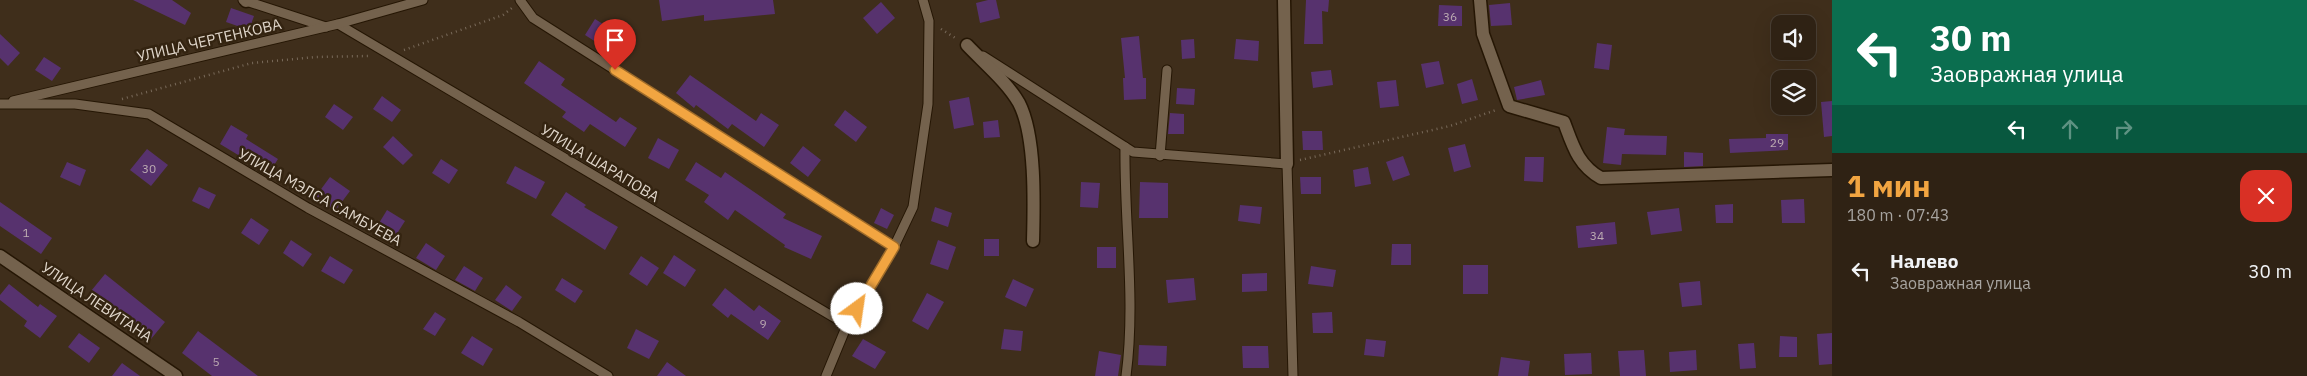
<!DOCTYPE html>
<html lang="ru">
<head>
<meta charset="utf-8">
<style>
	body { margin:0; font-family:"IBM Plex Sans",sans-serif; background:#372a1d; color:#f1f3f6; height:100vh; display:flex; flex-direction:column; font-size:19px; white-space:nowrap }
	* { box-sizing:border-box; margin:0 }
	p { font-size:16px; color:#a7a4a0 }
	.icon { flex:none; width:28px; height:28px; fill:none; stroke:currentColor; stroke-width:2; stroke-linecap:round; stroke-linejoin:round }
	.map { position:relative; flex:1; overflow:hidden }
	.details { display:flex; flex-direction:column; background:#2f2214; width:475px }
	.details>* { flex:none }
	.banner { background:#0b6e4f; color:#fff; overflow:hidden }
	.controls { position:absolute; left:1771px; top:15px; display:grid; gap:10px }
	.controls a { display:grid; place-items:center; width:45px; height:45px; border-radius:10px; background:#2f2214; box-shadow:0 5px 20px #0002,0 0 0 1px #4a3f34; font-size:25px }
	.pin { position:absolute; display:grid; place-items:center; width:42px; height:42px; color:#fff; margin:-51px -21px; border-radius:50% 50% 50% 0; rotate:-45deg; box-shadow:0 0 5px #0007 }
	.pin .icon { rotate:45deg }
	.me { position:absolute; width:55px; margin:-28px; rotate:31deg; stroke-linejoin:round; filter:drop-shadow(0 0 4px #0008) }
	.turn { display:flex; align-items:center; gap:18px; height:105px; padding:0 15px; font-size:22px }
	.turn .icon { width:65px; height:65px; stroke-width:2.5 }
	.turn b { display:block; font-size:35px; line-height:42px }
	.lanes { display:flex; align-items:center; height:48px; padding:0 15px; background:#0003; justify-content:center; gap:25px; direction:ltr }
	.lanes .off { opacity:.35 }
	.round { display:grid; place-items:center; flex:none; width:52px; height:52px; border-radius:15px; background:#372a1d }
	.summary { display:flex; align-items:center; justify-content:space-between; height:85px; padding:0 15px }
	h1 { font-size:30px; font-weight:700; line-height:38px; color:#f2a541 }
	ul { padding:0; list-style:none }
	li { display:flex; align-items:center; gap:15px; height:65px; padding:0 15px }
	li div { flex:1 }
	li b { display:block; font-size:19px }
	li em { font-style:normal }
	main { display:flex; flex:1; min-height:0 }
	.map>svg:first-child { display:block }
	.building { fill:#57326e }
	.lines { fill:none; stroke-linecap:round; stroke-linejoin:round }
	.service-casing { stroke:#251604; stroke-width:11 }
	.minor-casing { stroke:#251604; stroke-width:15 }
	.path { stroke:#796a5a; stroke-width:2.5; stroke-dasharray:1 4; stroke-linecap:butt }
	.service { stroke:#74624d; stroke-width:9 }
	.minor { stroke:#74624d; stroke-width:12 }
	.route-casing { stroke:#9d6b2a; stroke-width:12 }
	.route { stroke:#f2a541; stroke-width:9 }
	.labels { text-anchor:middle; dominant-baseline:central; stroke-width:5; stroke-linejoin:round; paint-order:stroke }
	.number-label { font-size:12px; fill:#bdacb2 }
	.street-label { font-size:15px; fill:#dfd5c9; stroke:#342411 }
</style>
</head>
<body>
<main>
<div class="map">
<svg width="1832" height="376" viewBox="0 0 1832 376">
	<rect width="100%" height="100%" fill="#3f2e1b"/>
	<g class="building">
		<path d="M133,0H172L191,13L185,25Z"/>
		<path d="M659,0H773L775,14L704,21V15L662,21Z"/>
		<path d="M988,0H996L1000,18L980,23L976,3Z"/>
		<path d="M1306,0H1329L1328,12L1322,11L1323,44H1304Z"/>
		<path d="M881,2L895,18L877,34L863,18Z"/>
		<path d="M1510,3L1512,25L1491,26L1489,5Z"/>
		<path d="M1439,5L1462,6V26H1438Z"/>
		<path d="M231,8L254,16L249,30L226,22Z"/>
		<path d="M595,19L620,35L610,51L585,35Z"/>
		<path d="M0,34L20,53L8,66L0,58Z"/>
		<path d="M1139,36L1143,78H1146V99L1124,100L1123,78H1125L1121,38Z"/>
		<path d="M1194,39L1195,58L1182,59L1181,40Z"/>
		<path d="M1236,39L1259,41L1258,61L1234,59Z"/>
		<path d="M1597,43L1612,45L1609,70L1594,68Z"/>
		<path d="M44,57L61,68L52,81L35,70Z"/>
		<path d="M539,61L565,79L561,85L616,122L620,117L637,128L625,147L590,124L584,132L562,117L566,112L524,83Z"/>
		<path d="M1439,61L1444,84L1426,88L1421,64Z"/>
		<path d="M1331,70L1333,85L1313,88L1311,72Z"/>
		<path d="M690,75L756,121L761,113L779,125L764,147L732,124L728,129L696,105L694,108L676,93Z"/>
		<path d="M1472,79L1478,100L1462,104L1457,84Z"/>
		<path d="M1396,80L1399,106L1380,108L1377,82Z"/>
		<path d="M1541,80L1545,95L1517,100L1514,87Z"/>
		<path d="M1177,88L1195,89L1194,105L1176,104Z"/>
		<path d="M382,96L401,110L392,122L373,109Z"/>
		<path d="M969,97L974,125L954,129L949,101Z"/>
		<path d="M1832,101V136L1824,137L1821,102Z"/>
		<path d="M334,104L353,117L343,130L325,117Z"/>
		<path d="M845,110L867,127L856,142L834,125Z"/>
		<path d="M1170,113L1184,114V134H1168Z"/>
		<path d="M998,120L1000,137L984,138L983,122Z"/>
		<path d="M231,125L248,135L246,139L278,159L267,176L252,165L253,164L220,144Z"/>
		<path d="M1607,127L1625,129L1624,135L1667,136L1666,155L1622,154L1621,165L1603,163Z"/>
		<path d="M1302,131H1322L1323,150H1303Z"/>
		<path d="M1766,134H1788V150L1730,153L1729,139L1766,138Z"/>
		<path d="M393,136L413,155L403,165L383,147Z"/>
		<path d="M658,138L679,150L669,169L648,158Z"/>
		<path d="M1465,144L1471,167L1454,172L1448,148Z"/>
		<path d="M803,146L821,160L808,177L790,163Z"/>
		<path d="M147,149L168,165L151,186L130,170Z"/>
		<path d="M1684,152L1703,153V166L1684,167Z"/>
		<path d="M1403,156L1410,175L1393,181L1386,162Z"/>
		<path d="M1525,157H1544L1543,182L1524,181Z"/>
		<path d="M441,159L458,170L449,184L432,173Z"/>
		<path d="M67,162L86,170L80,186L60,177Z"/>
		<path d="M696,162L721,178L725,172L786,214L783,218L822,236L811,259L784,247L785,245L735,210L728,220L704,202L709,195L685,180Z"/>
		<path d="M515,166L545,182L536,199L506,183Z"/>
		<path d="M1368,167L1371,184L1355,187L1353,170Z"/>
		<path d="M330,177L350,191L335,211L316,196Z"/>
		<path d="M1300,177H1321V194H1301Z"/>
		<path d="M1081,182L1100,183L1098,208L1080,207Z"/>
		<path d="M1140,182L1168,183V218H1139Z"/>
		<path d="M199,187L216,195L209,209L192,201Z"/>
		<path d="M566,192L586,205L584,207L618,227L605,250L551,215Z"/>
		<path d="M1804,199L1805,223H1782L1781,200Z"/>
		<path d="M0,202L52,238L41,254L0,226Z"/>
		<path d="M1733,204V223H1716L1715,205Z"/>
		<path d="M1240,205L1262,207L1260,224L1238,221Z"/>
		<path d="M935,207L952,213L948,227L931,221Z"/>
		<path d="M881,208L894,215L887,229L874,223Z"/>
		<path d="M1679,208L1682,231L1651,235L1647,212Z"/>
		<path d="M387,210L405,221L391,243L373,233Z"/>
		<path d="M251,218L269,230L259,245L241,233Z"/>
		<path d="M1615,222L1617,244L1578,248L1576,226Z"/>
		<rect x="984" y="239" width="15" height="17"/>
		<path d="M291,240L312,254L303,267L283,253Z"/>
		<path d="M938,240L956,247L948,270L930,264Z"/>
		<path d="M426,243L445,256L436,270L416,258Z"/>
		<path d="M1392,244H1411V265H1391Z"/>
		<rect x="1097" y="247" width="19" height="21"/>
		<path d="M674,255L696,270L685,287L663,273Z"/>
		<path d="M330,256L353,270L344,284L321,271Z"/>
		<path d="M641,256L659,268L647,286L629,274Z"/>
		<rect x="1463" y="265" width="25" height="29"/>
		<path d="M464,266L483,278L475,291L455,280Z"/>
		<path d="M1311,266L1336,270L1333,287L1308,284Z"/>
		<path d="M1267,273V291L1242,292V274Z"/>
		<path d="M105,274L165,322L151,339L91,291Z"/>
		<path d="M562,278L583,291L575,303L555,290Z"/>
		<path d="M1194,278L1196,300L1168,303L1166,280Z"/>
		<path d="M1013,279L1034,289L1026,307L1005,297Z"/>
		<path d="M1700,281L1702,305L1682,307L1679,283Z"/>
		<path d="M9,284L38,307L40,304L57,316L40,338L24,326L27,321L0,300V295Z"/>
		<path d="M506,285L522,297L512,311L495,300Z"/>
		<path d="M725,288L754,311L759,305L781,321L768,340L731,314L728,318L712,305Z"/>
		<path d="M927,293L944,302L928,330L912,321Z"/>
		<path d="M435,312L446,319L435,336L423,329Z"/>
		<path d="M1332,312L1333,333H1313L1312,313Z"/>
		<path d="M636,329L659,341L649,359L627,348Z"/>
		<path d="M1004,329L1023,331L1021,351L1001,349Z"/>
		<path d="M198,331L258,376H212L182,353Z"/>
		<path d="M79,333L100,348L89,363L68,347Z"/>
		<path d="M1832,333V364L1819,365L1817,334Z"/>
		<path d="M472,336L493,349L483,366L461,353Z"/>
		<path d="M1780,336L1797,337V357H1779Z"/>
		<path d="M863,339L886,352L875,369L852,356Z"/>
		<path d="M1366,339L1386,341L1384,357L1364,355Z"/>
		<path d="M1754,343L1756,368L1740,369L1738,344Z"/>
		<path d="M1139,345L1167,346L1166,366L1138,365Z"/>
		<path d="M1242,346H1268L1269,368H1243Z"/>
		<path d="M1644,350L1646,376H1620L1618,351Z"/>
		<path d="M1696,350L1697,370L1670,372L1669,352Z"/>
		<path d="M1099,351L1121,355L1118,376H1095Z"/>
		<path d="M1591,353L1592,374L1565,375L1564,354Z"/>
		<path d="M1501,357L1530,361L1528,376H1498Z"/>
		<path d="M667,362L686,376H657Z"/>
		<path d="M122,363L140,376H112Z"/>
	</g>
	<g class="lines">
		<g class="service-casing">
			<g id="service">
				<path d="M243,0L326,27"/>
				<path d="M520,0L533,18L894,247"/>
				<path d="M338,24L847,325"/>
				<path d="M983,56L1133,152L1287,164L1293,376"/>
				<path d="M13,101L338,24L423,0"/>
				<path d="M0,104H75L149,114L308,208L519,322L608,376"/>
				<path d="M1125,147C1124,223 1136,300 1126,376"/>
				<path d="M1160,156L1167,70"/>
				<path d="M826,376L847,325L894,247L913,207L928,104L929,21L923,0"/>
			</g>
		</g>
		<g class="minor-casing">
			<g id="minor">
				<path d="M1284,0L1287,164"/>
				<path d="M1480,0L1483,34L1509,106L1564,122C1573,146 1578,165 1601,178L1832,170"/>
				<path d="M246,1L247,0"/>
				<path d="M967,45C984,63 1007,82 1019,103C1036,136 1034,204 1033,241"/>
				<path d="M0,256L176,376"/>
			</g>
		</g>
		<g class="path">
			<path d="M941,29L957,39"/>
			<path d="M404,50L503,15L512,8"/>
			<path d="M122,99L252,63L316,57L369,56"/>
			<path d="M1300,160L1450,126L1496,110"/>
		</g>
		<use href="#service" class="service"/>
		<use href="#minor" class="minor"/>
	</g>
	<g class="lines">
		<g class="route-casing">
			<path id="route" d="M615,70L894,247L857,309"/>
		</g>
		<use href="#route" class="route"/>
	</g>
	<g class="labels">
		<g class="number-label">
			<text x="1450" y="16">36</text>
			<text x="1777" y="142">29</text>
			<text x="149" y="168">30</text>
			<text x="26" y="232">1</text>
			<text x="1597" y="235">34</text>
			<text x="763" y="323">9</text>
			<text x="216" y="361">5</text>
		</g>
		<g class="street-label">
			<text transform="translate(209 40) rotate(-13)">УЛИЦА ЧЕРТЕНКОВА</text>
			<text transform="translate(600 163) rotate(31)">УЛИЦА ШАРАПОВА</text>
			<text transform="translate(320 197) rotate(29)">УЛИЦА МЭЛСА САМБУЕВА</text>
			<text transform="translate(97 302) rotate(34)">УЛИЦА ЛЕВИТАНА</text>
		</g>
	</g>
</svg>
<div class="controls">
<a><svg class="icon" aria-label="sound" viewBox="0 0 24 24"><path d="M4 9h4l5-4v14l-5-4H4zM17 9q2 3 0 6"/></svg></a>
<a><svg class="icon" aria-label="layers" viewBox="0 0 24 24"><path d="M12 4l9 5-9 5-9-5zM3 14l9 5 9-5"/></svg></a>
</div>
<div class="pin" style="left:615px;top:70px;background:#d93025"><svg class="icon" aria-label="arrive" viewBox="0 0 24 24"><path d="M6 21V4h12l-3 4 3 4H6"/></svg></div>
<svg class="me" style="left:857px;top:309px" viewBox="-20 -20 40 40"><circle r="19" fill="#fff"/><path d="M0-13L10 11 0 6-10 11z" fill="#f2a541"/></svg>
</div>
<section class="details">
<div class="banner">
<div class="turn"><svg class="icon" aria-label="left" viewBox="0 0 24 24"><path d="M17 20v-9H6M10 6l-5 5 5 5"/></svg><div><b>30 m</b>Заовражная улица</div></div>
<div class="lanes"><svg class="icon" aria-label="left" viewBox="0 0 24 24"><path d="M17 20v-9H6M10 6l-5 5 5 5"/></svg><svg class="icon off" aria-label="ahead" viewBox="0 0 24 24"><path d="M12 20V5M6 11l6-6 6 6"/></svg><svg class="icon off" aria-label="right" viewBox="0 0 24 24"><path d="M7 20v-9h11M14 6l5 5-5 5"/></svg></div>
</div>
<div class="summary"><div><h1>1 мин</h1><p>180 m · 07:43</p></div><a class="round" style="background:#d93025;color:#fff"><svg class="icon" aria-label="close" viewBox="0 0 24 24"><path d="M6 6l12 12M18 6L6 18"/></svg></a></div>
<ul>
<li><svg class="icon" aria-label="left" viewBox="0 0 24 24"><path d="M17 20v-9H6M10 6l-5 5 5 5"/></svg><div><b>Налево</b><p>Заовражная улица</p></div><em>30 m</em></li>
</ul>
</section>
</main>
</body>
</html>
